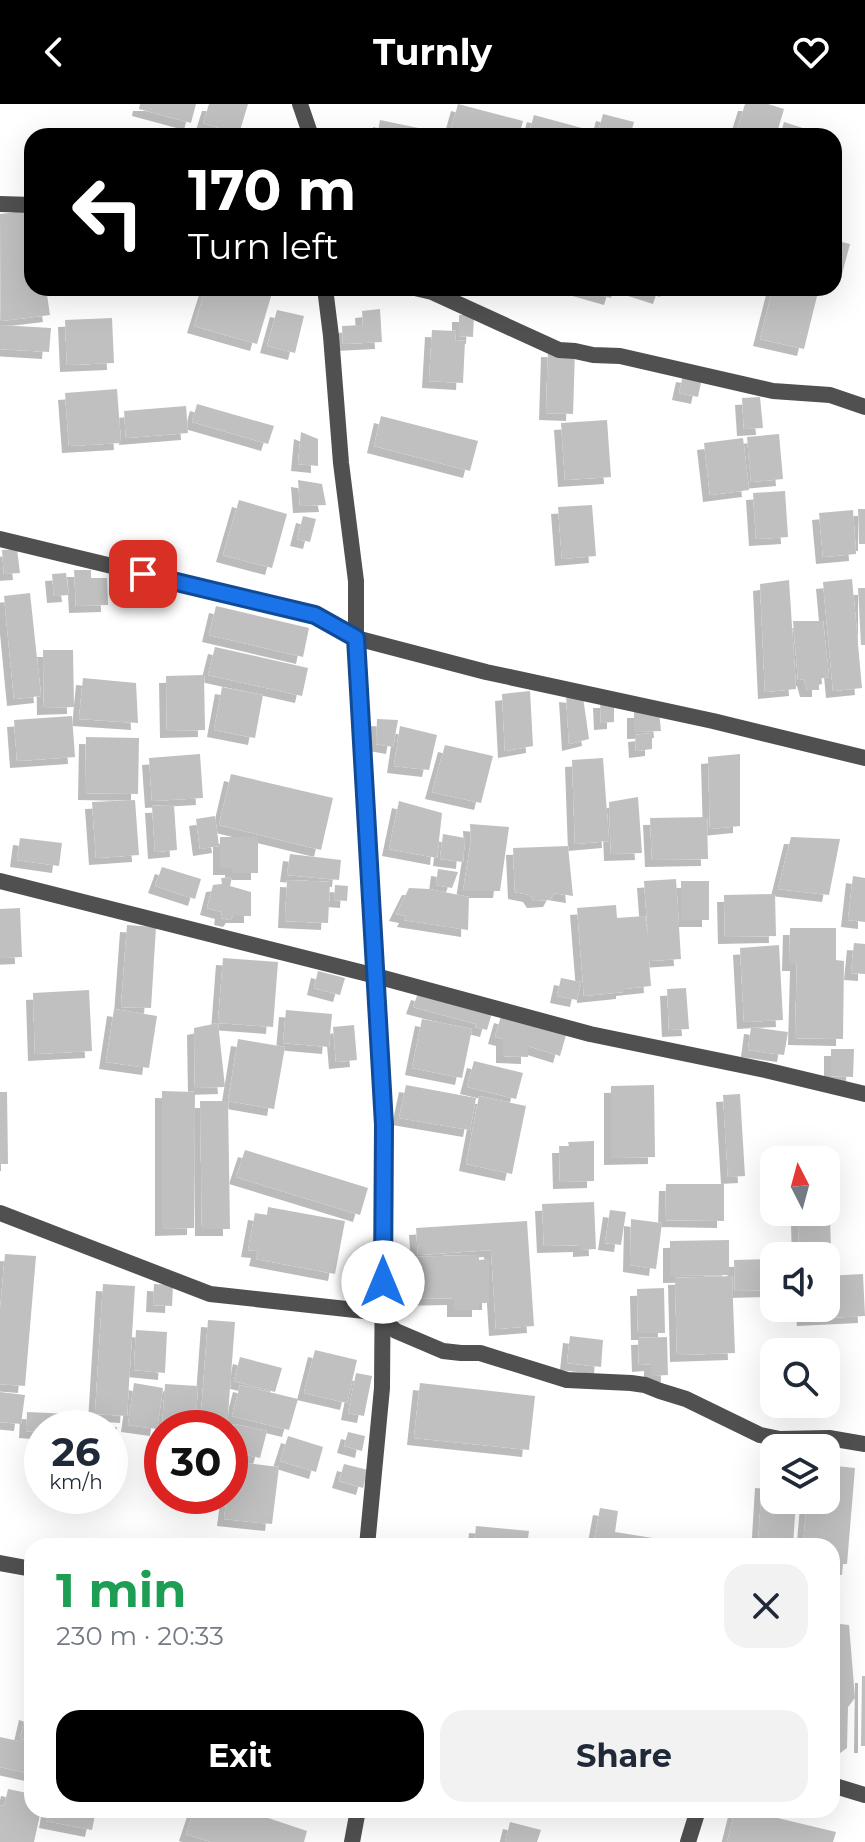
<!DOCTYPE html>
<html lang="en">
<head>
<meta charset="utf-8">
<style>
	body { margin:0; font-family:Montserrat,sans-serif; background:#f2f2f3; color:#1f2937; height:100vh; display:flex; flex-direction:column; font-size:30px; white-space:nowrap }
	* { box-sizing:border-box; margin:0 }
	p { font-size:26px; color:#747a83 }
	.icon { flex:none; width:44px; height:44px; fill:none; stroke:currentColor; stroke-width:2; stroke-linecap:round; stroke-linejoin:round }
	.map { position:relative; flex:1; overflow:hidden }
	.drawer { position:absolute; left:24px; top:1434px; width:816px; height:280px; display:flex; flex-direction:column; background:#fff; border-radius:24px; box-shadow:0 8px 32px #0002 }
	.drawer>* { flex:none }
	.top-card { position:absolute; left:24px; top:24px; width:818px; height:168px; border-radius:24px; box-shadow:0 8px 32px #0002; background:#000; color:#fff; overflow:hidden }
	.needle { width:52px; rotate:354deg }
	.buttons { position:absolute; left:760px; top:1042px; display:grid; gap:16px }
	.buttons a { display:grid; place-items:center; width:80px; height:80px; border-radius:16px; background:#fff; box-shadow:0 8px 32px #0002; font-size:40px }
	.speed { position:absolute; left:24px; top:1306px; display:flex; gap:16px; font-size:40px; font-weight:700; text-align:center }
	.speed>* { display:grid; place-content:center; width:104px; height:104px; border-radius:50%; background:#fff; box-shadow:0 8px 32px #0002; line-height:1 }
	.speed small { font-size:20px; font-weight:400 }
	.speed .limit { border:12px solid #d22; background:#fff; color:#111 }
	.pin { position:absolute; display:grid; place-items:center; width:68px; height:68px; color:#fff; margin:-34px; border-radius:16px; box-shadow:0 4px 12px #0006 }
	.me { position:absolute; width:88px; margin:-44px; rotate:0deg; stroke-linejoin:round; filter:drop-shadow(0 0 6px #0008) }
	.turn { display:flex; align-items:center; gap:28px; height:168px; padding:0 32px; font-size:36px }
	.turn .icon { width:104px; height:104px; stroke-width:2.5 }
	.turn b { display:block; font-size:56px; line-height:68px }
	.round { display:grid; place-items:center; flex:none; width:84px; height:84px; border-radius:24px; background:#f2f2f3 }
	.head { display:flex; align-items:center; justify-content:space-between; height:136px; padding:0 32px }
	h1 { font-size:48px; font-weight:700; line-height:60px; color:#1e9e55 }
	.primary-button { display:flex; gap:16px; margin-top:auto; padding:16px 32px }
	.primary-button a { flex:1; height:92px; border-radius:24px; background:#000; color:#fff; font-size:32px; font-weight:700; line-height:92px; text-align:center }
	.primary-button a+a { background:#f2f2f3; color:#1f2937 }
	header { display:flex; justify-content:space-between; align-items:center; height:104px; padding:0 32px; background:#000; color:#fff; font-size:36px; font-weight:700 }
	.map>svg:first-child { display:block }
	.building { fill:#c0c0c0; filter:url(#shadow) }
	.lines { fill:none; stroke-linecap:round; stroke-linejoin:round }
	.street { stroke:#505050; stroke-width:16 }
	.route-casing { stroke:#114b97; stroke-width:20 }
	.route { stroke:#1a73e8; stroke-width:14 }
</style>
</head>
<body>
<header><svg class="icon" aria-label="back" viewBox="0 0 24 24"><path d="M15 5l-7 7 7 7"/></svg>Turnly<svg class="icon" aria-label="heart" viewBox="0 0 24 24"><path d="M12 20l-8-8c-3-5 5-10 8-4 3-6 11-1 8 4z"/></svg></header>
<div class="map">
<svg width="865" height="1738" viewBox="0 0 865 1738">
	<defs>
		<filter id="shadow"><feDropShadow dx="-7" dy="7" stdDeviation="0" flood-color="#0004"/></filter>
	</defs>
	<rect width="100%" height="100%" fill="#fff"/>
	<g class="building">
		<path d="M140,0H196L191,19L139,5Z"/>
		<path d="M209,0H248L239,30L203,19Z"/>
		<path d="M458,0L523,17L519,32H449Z"/>
		<path d="M745,0H768L784,5L776,32H735Z"/>
		<path d="M603,10L634,18L630,32H597Z"/>
		<path d="M534,11L593,27L592,32H528Z"/>
		<path d="M380,16L428,26L427,32H377Z"/>
		<path d="M784,18L806,25L804,32H780Z"/>
		<path d="M32,106V184H46L50,211L1,217L0,110Z"/>
		<path d="M834,136L850,140L841,174L834,172Z"/>
		<path d="M206,184H254L272,189L257,240L194,222Z"/>
		<path d="M576,184H614L611,194Z"/>
		<path d="M632,184H663L660,193Z"/>
		<path d="M773,184H819L804,245L760,235Z"/>
		<path d="M380,205L382,238L343,240L342,222L363,221L362,207Z"/>
		<path d="M277,206L304,212L295,249L267,242Z"/>
		<path d="M459,211H474L473,233L459,232Z"/>
		<path d="M112,214L114,259L67,261L65,216Z"/>
		<path d="M0,221L51,224L49,248L0,245Z"/>
		<path d="M432,226L456,227L455,236L465,237L463,279L429,277Z"/>
		<path d="M548,246L575,247L573,310L546,309Z"/>
		<path d="M683,271L702,274L698,293L679,289Z"/>
		<path d="M117,285L121,339L69,342L65,289Z"/>
		<path d="M760,293L763,324L744,325L742,294Z"/>
		<path d="M197,300L274,322L268,340L192,318Z"/>
		<path d="M186,302L188,329L126,334L124,307Z"/>
		<path d="M381,312L478,337L470,367L374,342Z"/>
		<path d="M607,316L611,373L565,376L561,319Z"/>
		<path d="M301,328L318,335V362L298,360Z"/>
		<path d="M779,330L783,375L751,378L747,333Z"/>
		<path d="M743,334L749,386L710,391L704,339Z"/>
		<path d="M298,376L322,380L326,401L300,402Z"/>
		<path d="M785,387L788,433L756,435L753,389Z"/>
		<path d="M239,396L287,410L272,464L223,451Z"/>
		<path d="M592,401L596,452L562,455L558,403Z"/>
		<path d="M858,405H865V440H859Z"/>
		<path d="M853,406L856,450L823,453L819,409Z"/>
		<path d="M303,412L316,415L310,438L297,435Z"/>
		<path d="M17,445L20,469L4,470L2,446Z"/>
		<path d="M74,466H91V474H107L108,501L76,502Z"/>
		<path d="M66,469L69,491L54,492L52,470Z"/>
		<path d="M852,475L862,584L833,587L823,478Z"/>
		<path d="M789,476L796,585L765,588L760,480Z"/>
		<path d="M858,484H865V541H861Z"/>
		<path d="M30,489L41,592L14,595L4,492Z"/>
		<path d="M216,502L309,524L303,553L209,531Z"/>
		<path d="M793,517H823L829,573L819,575V586H807L804,575L798,576Z"/>
		<path d="M215,543L308,564L302,592L208,571Z"/>
		<path d="M43,546H73L74,603L44,604Z"/>
		<path d="M204,571L205,626L167,627L166,572Z"/>
		<path d="M83,574L136,579L138,619L79,615Z"/>
		<path d="M222,583L263,591L255,634L214,626Z"/>
		<path d="M530,587L533,642L505,647L502,590Z"/>
		<path d="M566,591L583,593L589,635L569,640Z"/>
		<path d="M600,597H614V618L601,619Z"/>
		<path d="M634,607H659L661,627L634,628Z"/>
		<path d="M72,612L75,653L17,657L14,616Z"/>
		<path d="M377,615L398,616L393,643L376,640Z"/>
		<path d="M400,622L437,631L429,666L394,662Z"/>
		<path d="M652,629V645L636,647L635,631Z"/>
		<path d="M86,633L139,634L138,690L85,689Z"/>
		<path d="M445,641L493,652L481,699L432,688Z"/>
		<path d="M200,650L203,694L152,697L149,654Z"/>
		<path d="M740,650V722L710,725L708,653Z"/>
		<path d="M603,654L609,737L575,740L572,656Z"/>
		<path d="M231,670L333,694L321,746L219,721Z"/>
		<path d="M638,693L642,749L611,750L609,698Z"/>
		<path d="M135,696L139,751L96,754L92,698Z"/>
		<path d="M399,697L442,709L437,754L389,745Z"/>
		<path d="M174,701L177,746L155,748L152,702Z"/>
		<path d="M215,712L219,742L200,745L196,715Z"/>
		<path d="M707,713L708,755L652,756L650,714Z"/>
		<path d="M470,720L509,723L500,787H463L471,737Z"/>
		<path d="M443,730L465,734L463,758L440,755Z"/>
		<path d="M220,733H258V769H232V764H220Z"/>
		<path d="M791,733L840,735L829,791L778,785Z"/>
		<path d="M20,734L62,739L59,762L17,756Z"/>
		<path d="M568,742L573,792L554,789L550,796L534,797L530,791L515,788L513,744Z"/>
		<path d="M290,750L341,756L339,776L287,771Z"/>
		<path d="M162,763L201,775L195,795L155,782Z"/>
		<path d="M438,765L458,768L452,784L436,781Z"/>
		<path d="M853,772L865,774V818L848,816Z"/>
		<path d="M232,773L230,782L251,788V812H233L230,816L221,814L222,808L207,804L213,781L222,780L221,774Z"/>
		<path d="M676,775L681,855L649,857L651,882L623,885V888L584,892L577,804L616,801L617,814L645,812L648,832L644,777Z"/>
		<path d="M287,776L330,778L328,819L285,817Z"/>
		<rect x="681" y="777" width="28" height="39"/>
		<path d="M335,781L348,782L347,797L334,796Z"/>
		<path d="M409,784L429,785L469,793L468,826L404,816L406,812L396,810Z"/>
		<path d="M775,790L776,832L725,833L724,791Z"/>
		<path d="M20,804L22,853L0,854V805Z"/>
		<path d="M127,821L156,823L151,904L121,903Z"/>
		<path d="M790,824H836V856L844,857L843,935L795,934L797,860H789Z"/>
		<path d="M854,839L865,840V870L851,869Z"/>
		<path d="M779,841L783,916L744,918L740,844Z"/>
		<path d="M223,854L278,858L273,923L218,919Z"/>
		<path d="M318,867L345,874L340,891L314,884Z"/>
		<path d="M561,874L581,878L577,896L557,892Z"/>
		<path d="M686,884L689,925L669,926L667,885Z"/>
		<path d="M89,886L92,947L35,950L33,889Z"/>
		<path d="M418,889L492,909L487,926L475,923L476,920L413,903Z"/>
		<path d="M114,905L157,912L149,964L106,958Z"/>
		<path d="M286,906L332,910L329,943L283,939Z"/>
		<path d="M501,912L566,931L560,952L528,942V953L503,952V935L495,933Z"/>
		<path d="M422,915L472,925L462,974L412,964Z"/>
		<path d="M218,919L225,983L195,984L194,924Z"/>
		<path d="M354,921L357,956L336,958L333,923Z"/>
		<path d="M751,923L788,928L784,951L748,946Z"/>
		<path d="M238,935L285,943L274,1005L228,997Z"/>
		<path d="M831,945H854L853,973L831,972Z"/>
		<path d="M474,957L523,969L516,995L467,983Z"/>
		<path d="M406,981L476,994L470,1026L399,1014Z"/>
		<path d="M654,981L655,1053L611,1054V982Z"/>
		<path d="M162,987L195,988L194,1124L162,1125Z"/>
		<path d="M0,988H7L8,1060H0Z"/>
		<path d="M740,990L745,1072L728,1073L723,991Z"/>
		<path d="M479,992L526,1002L512,1070L466,1060Z"/>
		<path d="M200,997H228L230,1125H202Z"/>
		<path d="M594,1037V1077L560,1078L559,1042H569L568,1038Z"/>
		<path d="M245,1046L368,1084L360,1111L236,1073Z"/>
		<path d="M666,1080H724V1117L665,1116Z"/>
		<path d="M594,1098L596,1145L580,1146V1141L544,1142L542,1100Z"/>
		<path d="M268,1103L345,1117L335,1170L256,1155L258,1147L248,1146L255,1109L267,1111Z"/>
		<path d="M610,1106L626,1108L621,1141L605,1139Z"/>
		<path d="M830,1112L831,1148L799,1149L798,1113Z"/>
		<path d="M631,1115L662,1119L656,1165L630,1161Z"/>
		<path d="M527,1117L534,1222L496,1225L491,1146L418,1151L416,1124Z"/>
		<path d="M729,1136V1171L670,1172V1137Z"/>
		<path d="M5,1150L36,1152L25,1282L0,1280V1207Z"/>
		<path d="M479,1151V1156L489,1155V1199H479V1206H454V1194L407,1195L406,1153Z"/>
		<path d="M774,1155V1186L735,1187L734,1156Z"/>
		<path d="M863,1170L865,1212L804,1215L803,1204H826V1172Z"/>
		<path d="M732,1172L735,1249L677,1251L675,1174Z"/>
		<path d="M103,1180L135,1182L127,1312L95,1310Z"/>
		<path d="M154,1180L173,1181L172,1202L153,1201Z"/>
		<path d="M664,1184L665,1229H638L637,1185Z"/>
		<path d="M208,1216L235,1218L227,1324H200Z"/>
		<path d="M136,1226L167,1228L165,1269L134,1266Z"/>
		<path d="M570,1232L603,1236L601,1263L567,1259Z"/>
		<path d="M667,1233L668,1271L651,1272V1260L639,1261L638,1234Z"/>
		<path d="M315,1246L357,1256L347,1299L304,1289Z"/>
		<path d="M240,1253L282,1264L275,1288L234,1277Z"/>
		<path d="M356,1269L372,1272L364,1312L348,1309Z"/>
		<path d="M134,1279L163,1284L157,1325L128,1321Z"/>
		<path d="M420,1279L535,1292L529,1346L414,1334Z"/>
		<path d="M165,1280L198,1282L195,1324H162Z"/>
		<path d="M240,1281L298,1295L289,1326L232,1312Z"/>
		<path d="M0,1288L25,1291L21,1320L0,1318Z"/>
		<path d="M27,1308L93,1311L92,1324H42V1335L39,1334V1328L26,1327Z"/>
		<path d="M234,1320L267,1327L260,1354L230,1347V1335Z"/>
		<path d="M110,1323H117L115,1359L110,1358Z"/>
		<path d="M348,1328L365,1332L362,1347L344,1342Z"/>
		<path d="M288,1332L323,1343L316,1368L280,1357Z"/>
		<path d="M231,1357L279,1363L272,1420L224,1415L227,1392H230Z"/>
		<path d="M344,1360L368,1366L363,1384L339,1377Z"/>
		<path d="M826,1361L855,1364L847,1460H843L842,1471L832,1470V1442H803L807,1396H826Z"/>
		<path d="M762,1377L774,1378V1396H796L793,1442H758Z"/>
		<path d="M600,1404L618,1407L615,1428L659,1435L658,1442H593Z"/>
		<path d="M476,1422L529,1427L527,1442H474Z"/>
		<path d="M832,1519L849,1521L855,1594L848,1603L847,1644L836,1652H832Z"/>
		<path d="M862,1572H865V1642H861Z"/>
		<path d="M26,1609L32,1611V1637L20,1635Z"/>
		<path d="M0,1633L32,1640V1670L0,1663Z"/>
		<path d="M8,1685L32,1690V1706H41L34,1738H0V1701L4,1702Z"/>
		<path d="M48,1706H96L92,1726L46,1717Z"/>
		<path d="M194,1706H244L307,1727L304,1738H211L186,1730Z"/>
		<path d="M735,1706H744L836,1728L833,1738H727Z"/>
		<path d="M510,1718L541,1726L537,1738H505Z"/>
	</g>
	<g class="lines">
		<g class="street">
			<path d="M300,0L311,32"/>
			<path d="M0,100L32,101"/>
			<path d="M325,184L331,232L341,359L356,477V534L384,1021L382,1284L367,1442"/>
			<path d="M415,184L432,188L559,246L575,247L593,251L620,252L773,287L830,291L865,303"/>
			<path d="M0,435L315,511L356,534L486,568L713,617L865,654"/>
			<path d="M0,777L376,872L590,930L765,966L865,990"/>
			<path d="M0,1109L210,1190L383,1209"/>
			<path d="M383,1216L396,1227L443,1247L461,1249H480L567,1276L631,1279L645,1281L660,1287L686,1295L760,1331L780,1335L829,1334L865,1340"/>
			<path d="M0,1459L32,1465"/>
			<path d="M832,1681L865,1691"/>
			<path d="M352,1738L358,1706"/>
			<path d="M688,1738L698,1706"/>
		</g>
	</g>
	<g class="lines">
		<g class="route-casing">
			<path id="route" d="M143,470L315,511L356,534L384,1021L383,1178"/>
		</g>
		<use href="#route" class="route"/>
	</g>
</svg>
<div class="buttons">
<a><svg class="needle" viewBox="-14 -14 28 28"><path d="M0-13l5 13h-10z" fill="#e53935"/><path d="M0 13l5-13h-10z" fill="#747a83"/></svg></a>
<a><svg class="icon" aria-label="sound" viewBox="0 0 24 24"><path d="M4 9h4l5-4v14l-5-4H4zM17 9q2 3 0 6"/></svg></a>
<a><svg class="icon" aria-label="search" viewBox="0 0 24 24"><circle cx="10" cy="10" r="6"/><path d="M15 15l6 6"/></svg></a>
<a><svg class="icon" aria-label="layers" viewBox="0 0 24 24"><path d="M12 4l9 5-9 5-9-5zM3 14l9 5 9-5"/></svg></a>
</div>
<div class="speed"><div>26<small>km/h</small></div><div class="limit">30</div></div>
<div class="pin" style="left:143px;top:470px;background:#d93025"><svg class="icon" aria-label="arrive" viewBox="0 0 24 24"><path d="M6 21V4h12l-3 4 3 4H6"/></svg></div>
<svg class="me" style="left:383px;top:1178px" viewBox="-20 -20 40 40"><circle r="19" fill="#fff"/><path d="M0-13L10 11 0 6-10 11z" fill="#1a73e8"/></svg>
<div class="top-card">
<div class="turn"><svg class="icon" aria-label="left" viewBox="0 0 24 24"><path d="M17 20v-9H6M10 6l-5 5 5 5"/></svg><div><b>170 m</b>Turn left</div></div>
</div>
<section class="drawer">
<div class="head"><div><h1>1 min</h1><p>230 m · 20:33</p></div><a class="round"><svg class="icon" aria-label="close" viewBox="0 0 24 24"><path d="M6 6l12 12M18 6L6 18"/></svg></a></div>
<div class="primary-button"><a>Exit</a><a>Share</a></div>
</section>
</div>
</body>
</html>
